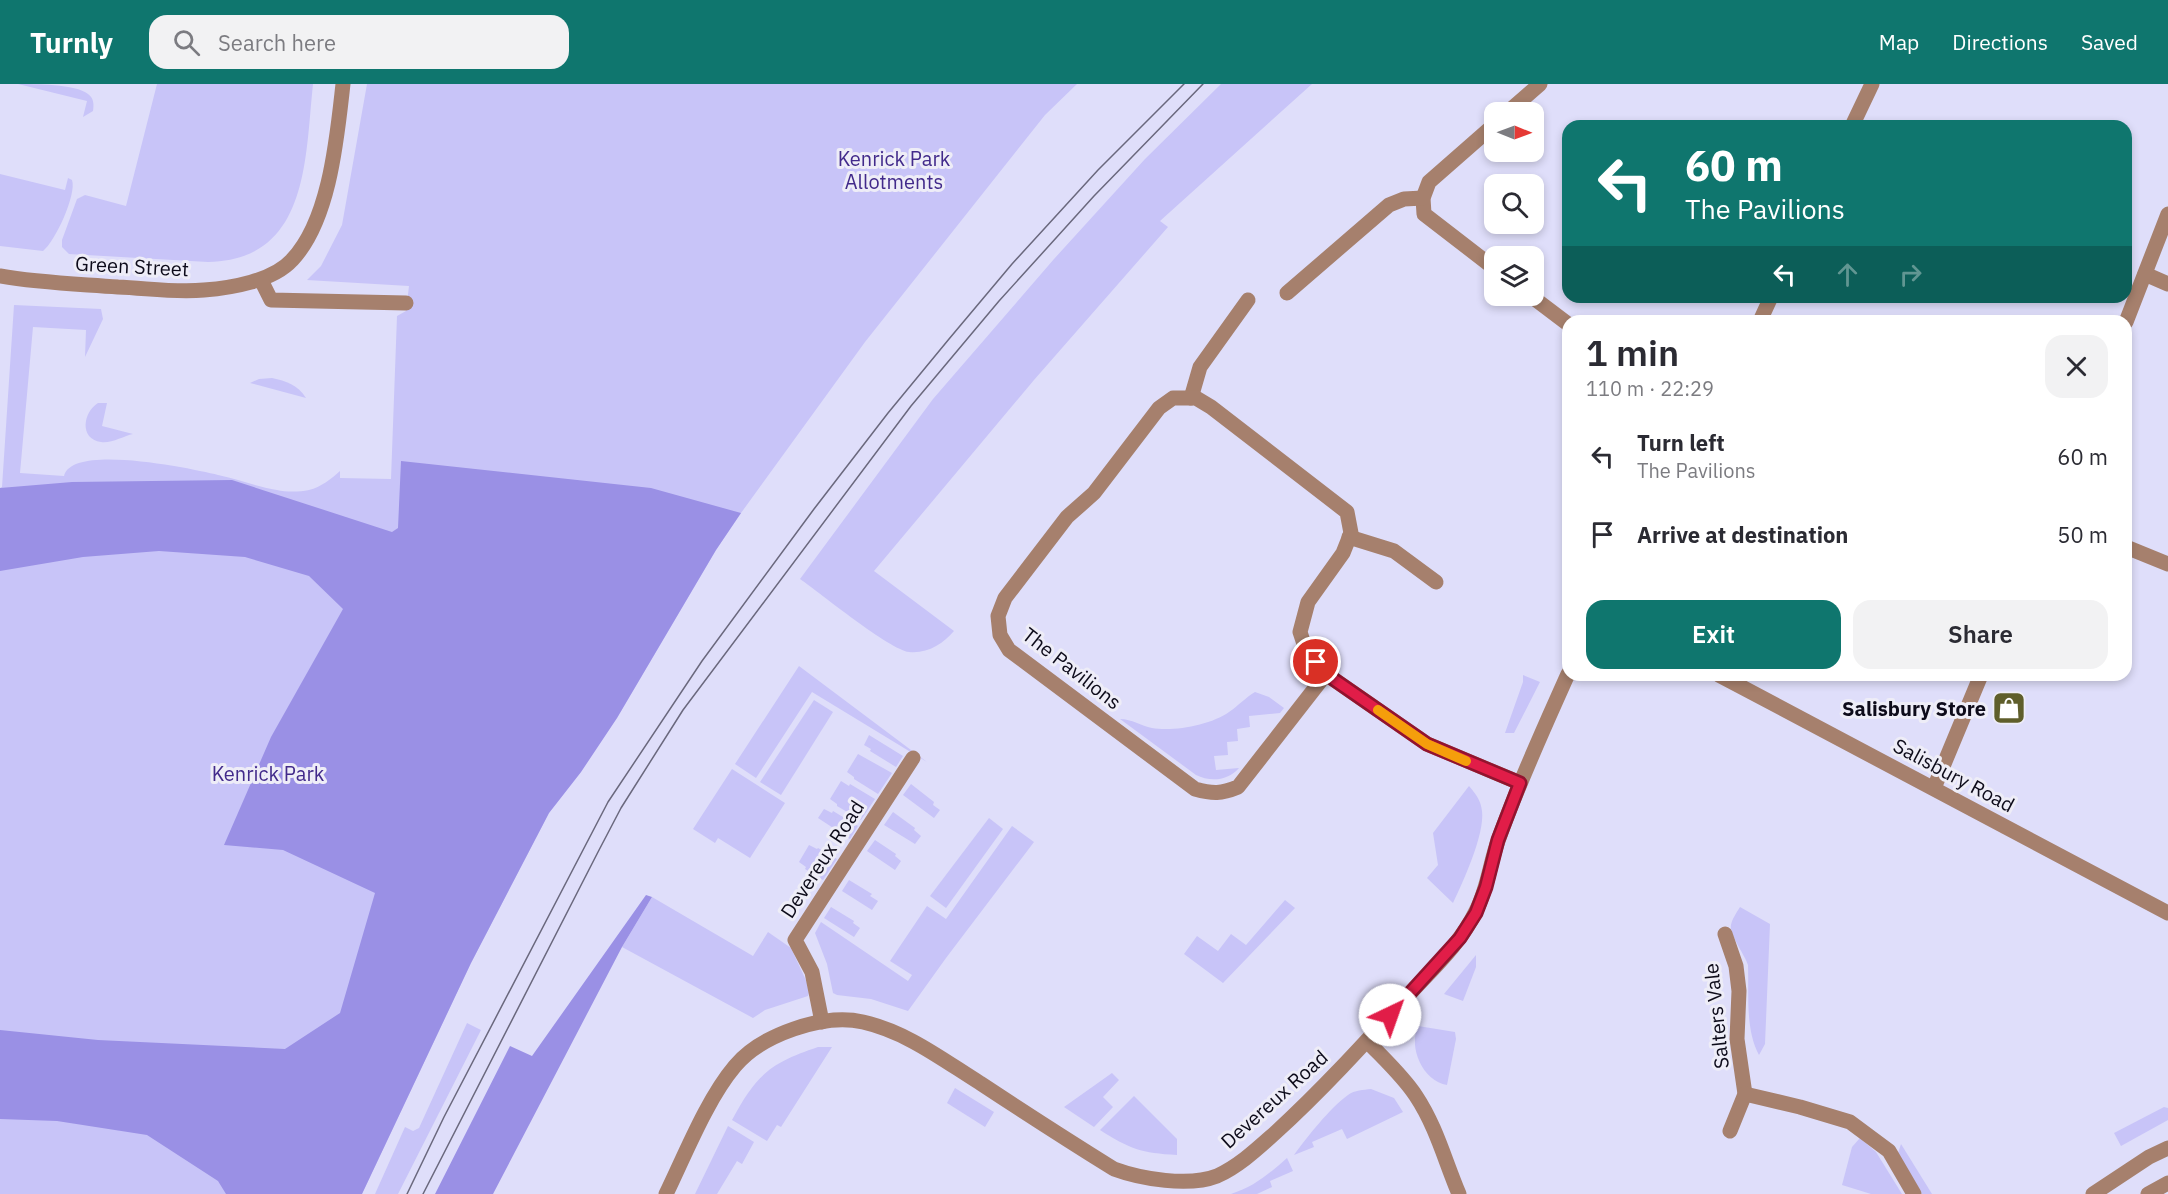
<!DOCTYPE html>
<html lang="en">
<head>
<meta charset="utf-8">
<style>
	body { margin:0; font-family:"IBM Plex Sans",sans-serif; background:#f2f2f3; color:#2b2b33; height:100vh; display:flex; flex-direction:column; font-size:22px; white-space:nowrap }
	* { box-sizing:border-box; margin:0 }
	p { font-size:20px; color:#7c7c81 }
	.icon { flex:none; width:33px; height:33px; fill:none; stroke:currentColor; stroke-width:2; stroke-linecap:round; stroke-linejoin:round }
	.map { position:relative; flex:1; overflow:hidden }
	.side { position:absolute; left:1562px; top:231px; width:570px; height:366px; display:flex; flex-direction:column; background:#fff; border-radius:18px; box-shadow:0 3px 9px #0003 }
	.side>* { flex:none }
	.top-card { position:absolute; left:1562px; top:36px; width:570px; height:183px; border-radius:18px; box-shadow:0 3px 9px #0003; background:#0f766e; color:#fff; overflow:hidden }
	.needle { width:39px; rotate:91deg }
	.tools { position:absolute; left:1484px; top:18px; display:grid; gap:12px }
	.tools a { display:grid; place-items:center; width:60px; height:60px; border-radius:12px; background:#fff; box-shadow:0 3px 9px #0003; font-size:30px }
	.pin { position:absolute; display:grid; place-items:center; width:51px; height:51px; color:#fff; margin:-26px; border:3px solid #fff; border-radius:50%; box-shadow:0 2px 6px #0007 }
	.me { position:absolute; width:66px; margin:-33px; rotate:42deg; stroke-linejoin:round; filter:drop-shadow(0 0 4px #0008) }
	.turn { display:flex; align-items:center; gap:21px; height:126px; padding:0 24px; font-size:27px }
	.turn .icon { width:78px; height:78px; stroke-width:2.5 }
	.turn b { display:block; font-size:42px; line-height:51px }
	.lanes { display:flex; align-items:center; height:57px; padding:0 24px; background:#0003; justify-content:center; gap:30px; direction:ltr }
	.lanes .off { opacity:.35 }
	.round { display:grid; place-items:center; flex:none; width:63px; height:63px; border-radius:18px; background:#f2f2f3 }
	.summary { display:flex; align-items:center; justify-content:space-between; height:102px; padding:0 24px }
	h1 { font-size:36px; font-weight:600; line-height:45px }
	.primary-button { display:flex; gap:12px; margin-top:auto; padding:12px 24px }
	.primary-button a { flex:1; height:69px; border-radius:18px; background:#0f766e; color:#fff; font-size:24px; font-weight:600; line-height:69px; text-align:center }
	.primary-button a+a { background:#f2f2f3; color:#2b2b33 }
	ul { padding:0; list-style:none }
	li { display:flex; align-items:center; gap:18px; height:78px; padding:0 24px }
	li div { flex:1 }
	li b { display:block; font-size:22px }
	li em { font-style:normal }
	header { display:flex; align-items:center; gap:36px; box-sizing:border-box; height:84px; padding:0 30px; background:#0f766e; color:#fff }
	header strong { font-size:28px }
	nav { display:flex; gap:33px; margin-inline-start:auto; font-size:21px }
	.search { width:420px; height:54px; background:#f2f2f3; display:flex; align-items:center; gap:15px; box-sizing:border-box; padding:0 21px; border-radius:18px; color:#7c7c81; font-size:22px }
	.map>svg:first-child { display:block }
	.green { fill:#c8c4f8 }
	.forest { fill:#9a90e5 }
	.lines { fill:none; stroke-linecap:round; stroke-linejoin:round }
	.street { stroke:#a6806d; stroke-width:15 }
	.tram { stroke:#6a687d; stroke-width:1.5 }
	.route-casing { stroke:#92132f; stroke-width:15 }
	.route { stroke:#e11d48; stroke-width:10 }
	.slow { stroke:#f59e0b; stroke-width:10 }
	.labels { text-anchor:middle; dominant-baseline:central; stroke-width:6; stroke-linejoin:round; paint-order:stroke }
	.park-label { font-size:20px; fill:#422a8b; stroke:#eeedf7 }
	.street-label { font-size:20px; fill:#0d0b1a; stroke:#eeedf7 }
	.poi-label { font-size:20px; font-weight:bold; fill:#0d0b1a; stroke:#eeedf7; text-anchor:end }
</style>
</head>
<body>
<header>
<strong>Turnly</strong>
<div class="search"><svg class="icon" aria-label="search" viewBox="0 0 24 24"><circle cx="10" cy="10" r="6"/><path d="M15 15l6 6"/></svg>Search here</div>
<nav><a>Map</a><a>Directions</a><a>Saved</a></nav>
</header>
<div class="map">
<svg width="2168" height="1110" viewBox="0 0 2168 1110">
	<rect width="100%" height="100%" fill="#dfdefa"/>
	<g class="green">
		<path d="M18,0C34,0 76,0 88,10C94,14 94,21 93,27L83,33L87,17Z"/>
		<path d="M157,0H313C305,75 309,176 208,178L69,170L62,163V156L77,115L85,111L126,122Z"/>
		<path d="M367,0H1077L1045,31L865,258L741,429L716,466L617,634L581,688L549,729L471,879L362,1110H0V404L2,403L14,221L101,225L103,235L85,273L86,246L33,243L20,389L64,392C72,359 193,385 218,391C238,395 257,403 277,406C286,408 299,408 309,406C321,403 331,395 340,387V394L391,395L397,232L406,227L409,202L307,196L321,182L342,141Z"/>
		<path d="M1221,0H1312L1160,137L1168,143L1034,296L874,487L954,547C943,560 927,570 909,568C890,566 820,509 800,495L933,315L1054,175L1145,75Z"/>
		<path d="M0,90L65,106L68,94L72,96C77,110 55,158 43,167L0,162Z"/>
		<path d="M272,294C286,297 298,301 306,314L250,299L259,295Z"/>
		<path d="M98,319H107L102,342L133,350C124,352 110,360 101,358C79,355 83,328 98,319Z"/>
		<path d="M799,582L927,678L812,608L756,694L735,680Z"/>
		<path d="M1523,591L1540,598L1514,649H1505L1523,598Z"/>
		<path d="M1255,608L1269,613L1284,624L1280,629L1249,632L1250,643L1237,645L1238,657L1227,658L1228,671L1214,672L1216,686L1239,684C1228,697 1210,698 1196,691L1120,635C1132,635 1141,642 1152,644C1173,648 1211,641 1229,628C1238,622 1245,614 1255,608Z"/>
		<path d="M814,616L833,628L781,711L760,698Z"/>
		<path d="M869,651L903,672L896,683L870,667L871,665L864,661Z"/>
		<path d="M858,670L892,689L878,710L854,695V693L847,688Z"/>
		<path d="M732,685L785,719L750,774L718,754L715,759L693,745Z"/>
		<path d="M841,697L849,702L850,700L875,715L861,736L837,722V720L830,715Z"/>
		<path d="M911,700L934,718L933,721L940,726L934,734L903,711Z"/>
		<path d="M1469,702C1476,710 1481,717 1482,727C1485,750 1463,798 1453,819L1427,794L1438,781L1433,749Z"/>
		<path d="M824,725L832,729L833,727L858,742L850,755L818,734Z"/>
		<path d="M893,728L915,744L914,746L921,752L915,760L884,741Z"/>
		<path d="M989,734L1003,745L946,824L930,812Z"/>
		<path d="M1012,742L1034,758L946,874L908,927L871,915L837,911L833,909L827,880L815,849L821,838L908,897L912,891L890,877L927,822L946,835Z"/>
		<path d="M875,756L896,770L895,772L901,777L895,786L867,767Z"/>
		<path d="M809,761L817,765L818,764L837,775L823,796L805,785L806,783L799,778Z"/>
		<path d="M849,796L872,810L870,812L878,817L872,826L842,807Z"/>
		<path d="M652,813L753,872L768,848L791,864L810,905L808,912L765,926L753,934L622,863Z"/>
		<path d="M1285,816L1295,824L1223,899L1184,870L1197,852L1218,867L1231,850L1246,861Z"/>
		<path d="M831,823L854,837L853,839L860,844L854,853L824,834Z"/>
		<path d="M1740,823L1770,840L1765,960L1759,971C1745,945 1749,910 1748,881C1745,871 1729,850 1731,841C1732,835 1737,828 1740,823Z"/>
		<path d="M1476,871V883L1463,917L1444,910Z"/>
		<path d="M467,939L481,946L398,1110H375L405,1043L413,1047L419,1044Z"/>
		<path d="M1418,942L1455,948L1456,955L1447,1001C1423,997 1408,964 1418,942Z"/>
		<path d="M818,963H832L781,1043L777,1041L767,1057L732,1036C756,991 770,979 818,963Z"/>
		<path d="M1112,989L1119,996L1103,1013L1113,1023L1094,1043L1064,1023Z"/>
		<path d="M955,1004L994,1028L985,1043L947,1019Z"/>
		<path d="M1371,1005L1394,1014L1403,1028L1347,1055L1342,1045L1312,1058L1314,1063L1294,1071C1308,1052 1329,1025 1348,1011C1355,1006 1363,1006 1371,1005Z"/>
		<path d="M1134,1012L1177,1055V1071C1141,1069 1130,1065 1100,1046Z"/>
		<path d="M2164,1023L2168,1024V1036L2121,1062L2114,1049Z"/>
		<path d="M728,1042L754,1058L742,1080L737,1077L717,1110H695Z"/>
		<path d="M1860,1054L1876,1068L1902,1110H1871L1842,1101L1852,1063Z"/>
		<path d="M1901,1060L1932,1110H1922L1898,1069Z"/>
		<path d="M1287,1074L1293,1087L1270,1097L1272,1103L1257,1110H1231C1254,1103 1270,1089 1287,1074Z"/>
	</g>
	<g class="forest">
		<path d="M401,377L651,404L741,429L716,466L617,634L581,688L549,729L471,879L362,1110H226L218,1097L147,1051L57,1037L0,1035V946L98,956L285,965L340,929L375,809L283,766L224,761L271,653L343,525L309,492L245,473L159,467L83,473L0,487V404L72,398L232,396L392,448L398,444Z"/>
		<path d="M646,811L652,813L622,863L493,1110H435L510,962L532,972Z"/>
	</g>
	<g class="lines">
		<g class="street">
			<path d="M1508,28L1540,0"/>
			<path d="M1494,41L1429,98L1423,114L1424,130L1494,184"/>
			<path d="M1852,42L1872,0"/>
			<path d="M2145,190L2168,200"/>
			<path d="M0,192C38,199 79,200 118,203C146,204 176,209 204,206C231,204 273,197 292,176C330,136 337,53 343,0"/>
			<path d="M261,196L271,216L406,219"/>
			<path d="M1287,209L1389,121L1404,115L1423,114"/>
			<path d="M1531,212L1568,240"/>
			<path d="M1760,237L1771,213"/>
			<path d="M2126,238L2168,130"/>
			<path d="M1191,314L1200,283L1248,216"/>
			<path d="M1349,453L1394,467L1436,498"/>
			<path d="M2126,463L2168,480"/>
			<path d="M1326,590L1238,703C1221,710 1213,710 1195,705L1009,566L1000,551L998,532L1005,514L1067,433L1094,409L1159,324L1173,314H1196L1211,323L1347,428L1351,449L1343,469L1308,518L1300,548L1306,566L1326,590L1427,660L1520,699"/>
			<path d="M1719,591L2168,829"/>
			<path d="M1934,704L1981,591"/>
			<path d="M1725,850L1736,882L1739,907L1737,955L1745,1010L1730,1047"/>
			<path d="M822,938L812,888L795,856L913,674"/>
			<path d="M1367,957C1383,974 1403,992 1416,1012C1436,1042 1445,1077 1459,1110"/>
			<path d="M1745,1010L1800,1023L1850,1038L1889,1067L1914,1110"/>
			<path d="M666,1110C685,1071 707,1015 735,982C761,951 823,929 863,938C907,948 943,976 980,999C1024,1028 1069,1057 1114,1085C1141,1095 1189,1103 1217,1092C1239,1082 1257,1065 1275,1049C1321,1007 1363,961 1405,915C1429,888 1460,861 1476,827C1488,804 1490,778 1499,754C1519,698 1544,644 1568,590"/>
			<path d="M2093,1110L2149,1073L2168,1064"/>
			<path d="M2148,1110L2168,1099"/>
		</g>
		<g class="tram">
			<path d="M407,1110L444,1033L608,718L702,577L814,425L888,329L949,255L1012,180L1098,86L1184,0"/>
			<path d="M423,1110L598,768L621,724L683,626L911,322L999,217L1094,112L1203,0"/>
		</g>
	</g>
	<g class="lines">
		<g class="route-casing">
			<path id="route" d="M1316,578L1326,590L1427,660L1520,699L1498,756L1486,803L1476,829L1460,854L1390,931"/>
		</g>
		<use href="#route" class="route"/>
		<path class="slow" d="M1378,626L1427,660L1466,677"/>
	</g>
	<defs>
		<g id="shop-square" transform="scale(1.725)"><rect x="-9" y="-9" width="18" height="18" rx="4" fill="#5f5e2b" stroke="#eeedf7"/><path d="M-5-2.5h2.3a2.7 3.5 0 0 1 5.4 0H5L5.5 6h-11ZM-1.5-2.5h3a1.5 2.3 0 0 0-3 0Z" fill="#fff"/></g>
	</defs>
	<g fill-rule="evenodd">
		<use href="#shop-square" x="2009" y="624"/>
	</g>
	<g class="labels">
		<g class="park-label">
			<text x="894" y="74">Kenrick Park<tspan x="894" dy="23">Allotments</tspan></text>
			<text x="268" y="689">Kenrick Park</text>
		</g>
		<g class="street-label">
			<text transform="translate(132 182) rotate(3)">Green Street</text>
			<text transform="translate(1072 584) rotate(38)">The Pavilions</text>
			<text transform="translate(1954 691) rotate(28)">Salisbury Road</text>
			<text transform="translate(822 775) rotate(-57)">Devereux Road</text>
			<text transform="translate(1716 932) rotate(-96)">Salters Vale</text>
			<text transform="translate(1274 1015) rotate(-42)">Devereux Road</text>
		</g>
		<g class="poi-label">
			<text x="1986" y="624">Salisbury Store</text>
		</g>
	</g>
</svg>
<div class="tools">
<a><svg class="needle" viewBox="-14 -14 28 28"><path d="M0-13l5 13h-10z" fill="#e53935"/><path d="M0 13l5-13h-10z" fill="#7c7c81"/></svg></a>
<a><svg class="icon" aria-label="search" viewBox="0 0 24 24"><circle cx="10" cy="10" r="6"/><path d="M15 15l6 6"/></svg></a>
<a><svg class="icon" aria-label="layers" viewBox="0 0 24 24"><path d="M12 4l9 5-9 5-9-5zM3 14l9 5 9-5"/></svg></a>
</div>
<div class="pin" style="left:1316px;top:578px;background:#d93025"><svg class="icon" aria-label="arrive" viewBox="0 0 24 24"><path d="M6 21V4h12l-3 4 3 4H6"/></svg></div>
<svg class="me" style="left:1390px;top:931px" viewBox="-20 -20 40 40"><circle r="19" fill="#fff"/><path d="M0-13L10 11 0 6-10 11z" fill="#e11d48"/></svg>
<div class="top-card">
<div class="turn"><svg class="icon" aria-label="left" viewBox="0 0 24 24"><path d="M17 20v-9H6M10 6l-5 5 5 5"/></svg><div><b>60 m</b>The Pavilions</div></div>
<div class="lanes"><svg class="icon" aria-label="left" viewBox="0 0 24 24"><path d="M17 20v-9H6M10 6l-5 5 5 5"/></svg><svg class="icon off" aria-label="ahead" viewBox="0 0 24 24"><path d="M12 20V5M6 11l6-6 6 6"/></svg><svg class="icon off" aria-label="right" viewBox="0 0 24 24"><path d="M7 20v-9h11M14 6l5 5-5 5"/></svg></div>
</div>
<section class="side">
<div class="summary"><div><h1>1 min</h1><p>110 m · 22:29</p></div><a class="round"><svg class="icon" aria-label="close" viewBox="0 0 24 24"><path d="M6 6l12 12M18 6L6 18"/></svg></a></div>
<ul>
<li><svg class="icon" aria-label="left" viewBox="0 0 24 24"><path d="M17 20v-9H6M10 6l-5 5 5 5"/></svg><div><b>Turn left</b><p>The Pavilions</p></div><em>60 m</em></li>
<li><svg class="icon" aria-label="arrive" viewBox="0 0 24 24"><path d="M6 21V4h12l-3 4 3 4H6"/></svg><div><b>Arrive at destination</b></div><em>50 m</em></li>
</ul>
<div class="primary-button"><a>Exit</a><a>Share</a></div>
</section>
</div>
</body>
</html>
